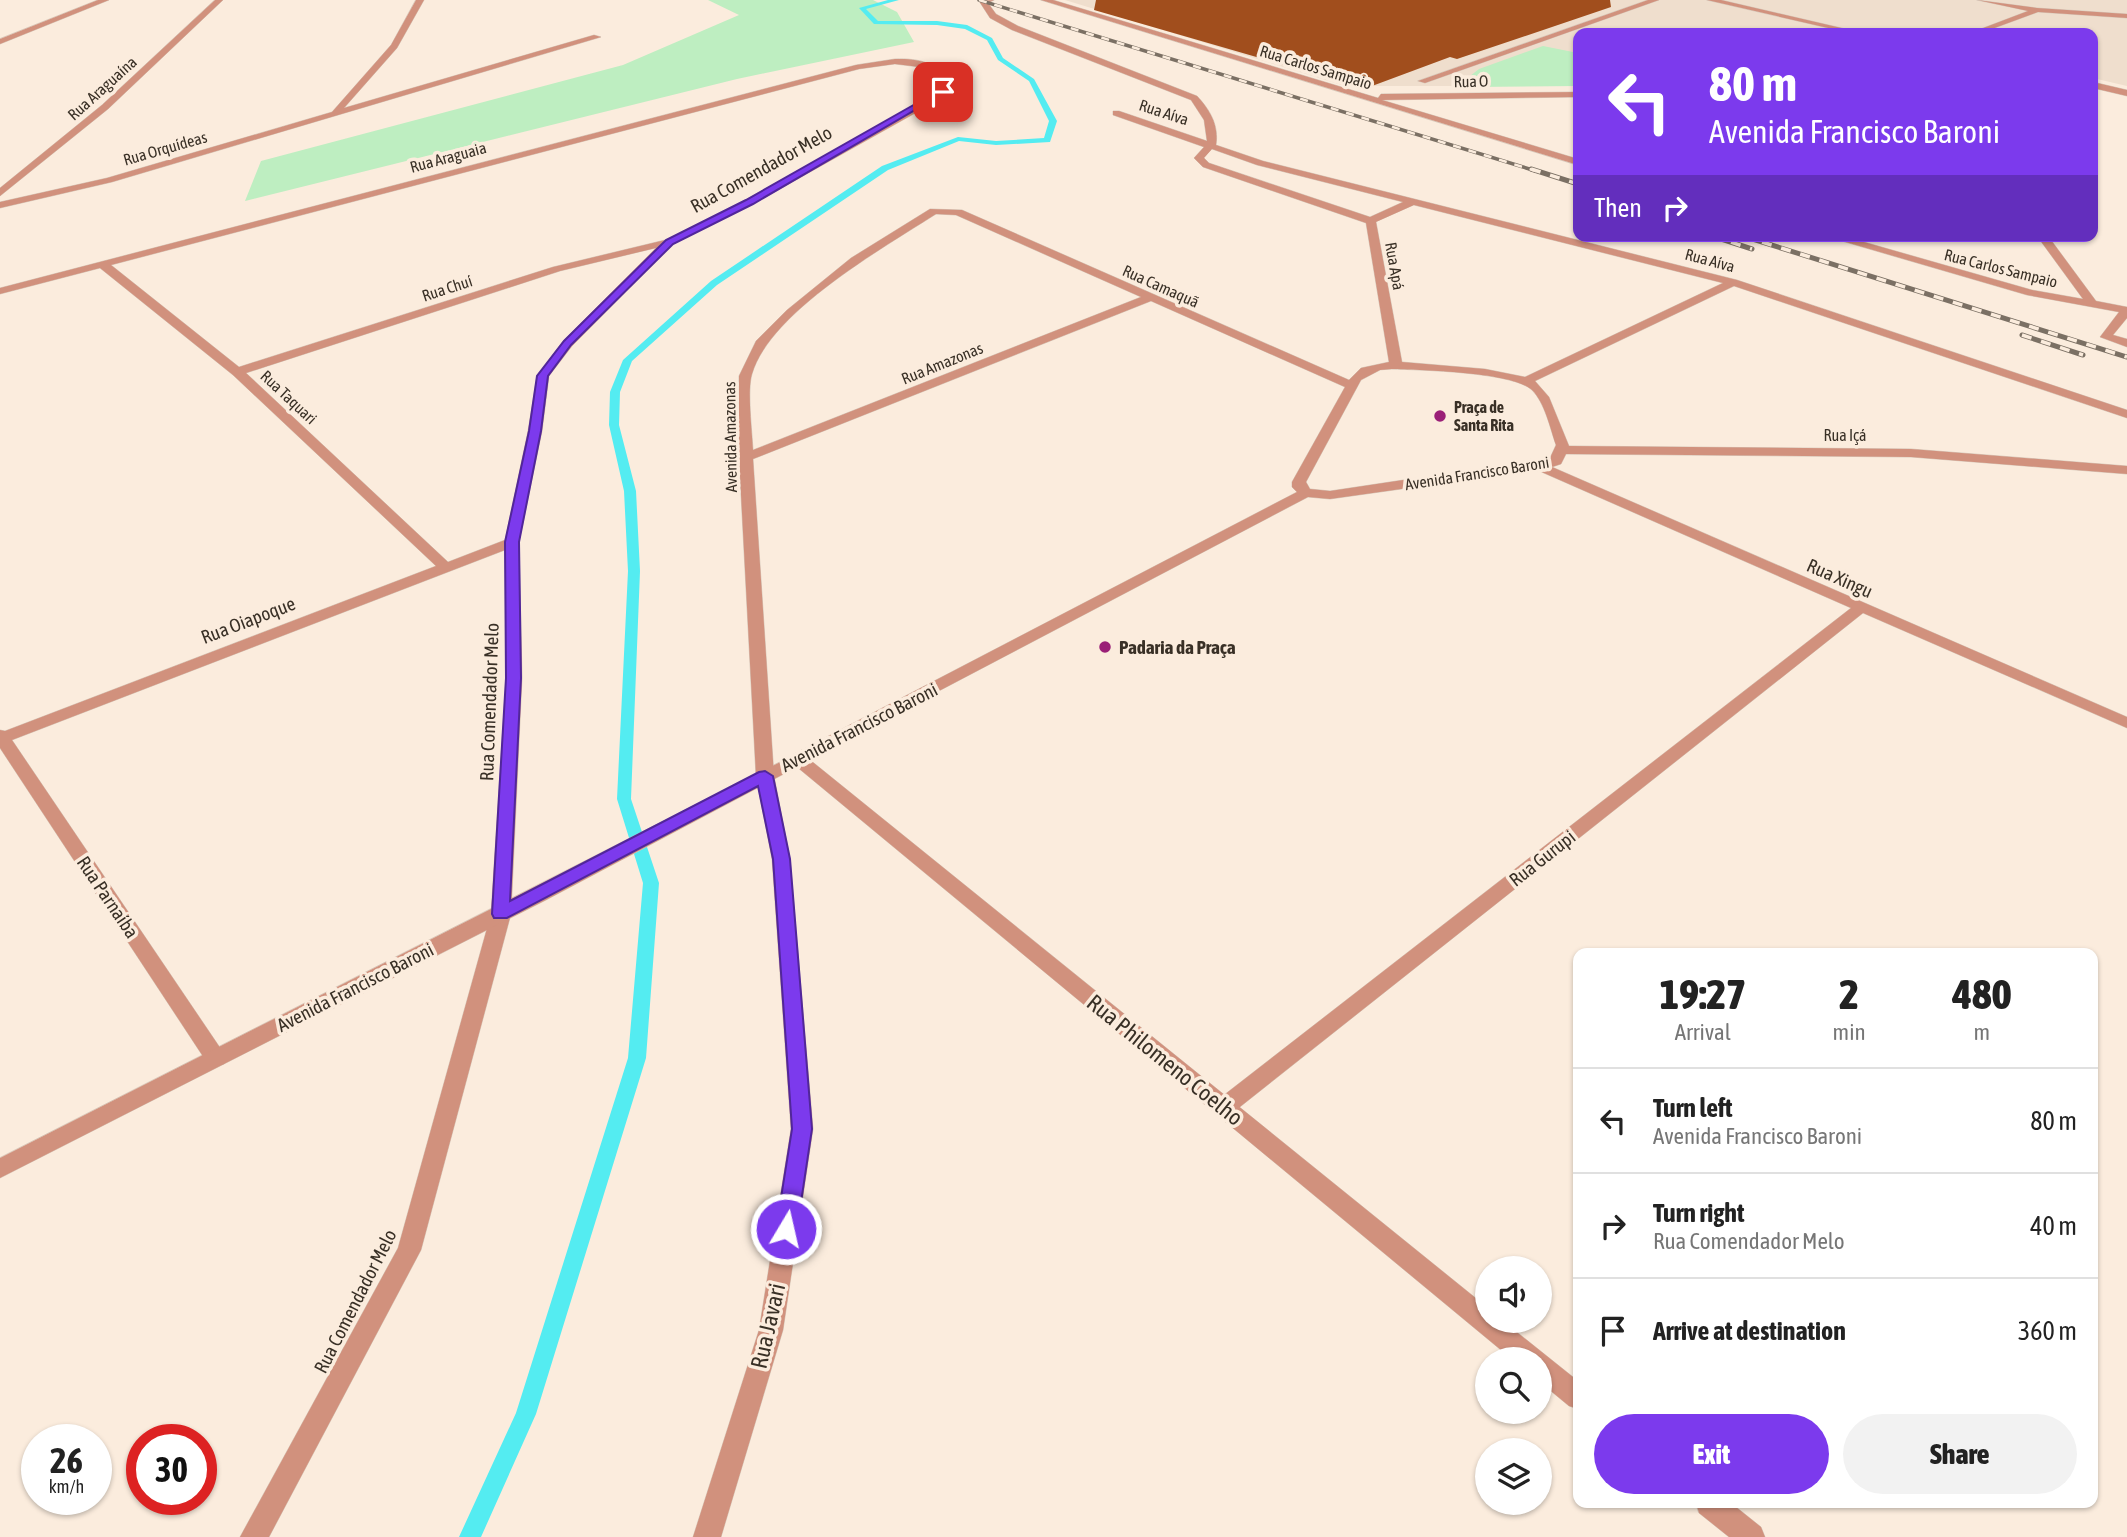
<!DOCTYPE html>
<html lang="en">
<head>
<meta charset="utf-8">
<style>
	body { margin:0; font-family:"Asap Condensed",sans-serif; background:#f2f2f2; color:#222; height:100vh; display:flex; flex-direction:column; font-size:26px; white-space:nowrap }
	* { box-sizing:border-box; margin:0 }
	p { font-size:23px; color:#767676 }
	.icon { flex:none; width:38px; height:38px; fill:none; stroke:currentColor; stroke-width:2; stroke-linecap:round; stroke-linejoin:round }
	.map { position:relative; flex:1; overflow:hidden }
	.drawer { position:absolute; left:1573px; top:948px; width:525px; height:560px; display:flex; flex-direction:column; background:#fff; border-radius:14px; box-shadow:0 2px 5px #0004 }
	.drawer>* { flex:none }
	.top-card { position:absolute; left:1573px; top:28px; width:525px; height:214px; border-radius:14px; box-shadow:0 2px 5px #0004; background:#7c3aed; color:#fff; overflow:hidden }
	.controls { position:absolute; left:1475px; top:1256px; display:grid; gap:14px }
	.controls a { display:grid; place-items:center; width:77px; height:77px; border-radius:50%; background:#fff; box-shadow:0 2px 5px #0004; font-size:35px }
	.speed { position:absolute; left:21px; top:1424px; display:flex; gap:14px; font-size:35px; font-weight:700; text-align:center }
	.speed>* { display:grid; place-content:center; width:91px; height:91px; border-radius:50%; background:#fff; box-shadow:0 2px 5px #0004; line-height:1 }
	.speed small { font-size:18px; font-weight:400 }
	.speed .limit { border:10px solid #d22; background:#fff; color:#111 }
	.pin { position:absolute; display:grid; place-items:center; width:60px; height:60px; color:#fff; margin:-30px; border-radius:14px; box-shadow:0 4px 10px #0006 }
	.me { position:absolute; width:77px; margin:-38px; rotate:9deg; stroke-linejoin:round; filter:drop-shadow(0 0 5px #0008) }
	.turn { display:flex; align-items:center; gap:24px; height:147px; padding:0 21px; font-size:32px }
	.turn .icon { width:91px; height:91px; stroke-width:2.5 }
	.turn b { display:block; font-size:49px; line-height:60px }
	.then { display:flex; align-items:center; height:66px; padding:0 21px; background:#0003; gap:14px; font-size:26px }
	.eta { display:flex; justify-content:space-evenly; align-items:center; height:119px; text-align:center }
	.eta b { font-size:42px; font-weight:800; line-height:49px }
	.button { display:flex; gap:14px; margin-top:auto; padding:14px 21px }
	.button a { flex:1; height:80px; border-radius:42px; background:#7c3aed; color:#fff; font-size:28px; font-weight:800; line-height:80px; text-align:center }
	.button a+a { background:#f2f2f2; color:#222 }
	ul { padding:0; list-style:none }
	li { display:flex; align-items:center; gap:21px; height:105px; padding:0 21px; border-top:2px solid #e0e0e0 }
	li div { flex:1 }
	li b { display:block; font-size:26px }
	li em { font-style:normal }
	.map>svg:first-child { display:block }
	.industrial { fill:#efdecd }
	.green { fill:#beeec1 }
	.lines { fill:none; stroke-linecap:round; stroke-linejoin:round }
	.stream { fill:#54ecf1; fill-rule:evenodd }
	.building { fill:#a14e1d }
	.service-casing { stroke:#d8cabc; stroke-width:1 }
	.minor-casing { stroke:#d8cabc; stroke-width:1 }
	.tertiary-casing { stroke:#d8cabc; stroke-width:1 }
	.service { fill:#d1917d; fill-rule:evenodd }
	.minor { fill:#d1917d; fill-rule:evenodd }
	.tertiary { fill:#d1917d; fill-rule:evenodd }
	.rail-far1-casing { stroke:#7b7064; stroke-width:3.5 }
	.rail-casing { stroke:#7b7064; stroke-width:5 }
	.rail-far1 { stroke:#fbecdd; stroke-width:2.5; stroke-dasharray:8; stroke-linecap:butt }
	.rail { stroke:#fbecdd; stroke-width:3.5; stroke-dasharray:10; stroke-linecap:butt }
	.route { fill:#7c3aed; stroke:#51269a; stroke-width:2 }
	.poi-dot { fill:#9a1f77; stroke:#fbecdd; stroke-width:2.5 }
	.labels { text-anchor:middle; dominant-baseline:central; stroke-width:7; stroke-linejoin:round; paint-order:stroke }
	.far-street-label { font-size:16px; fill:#393026; stroke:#fbecdd }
	.far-poi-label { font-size:16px; font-weight:bold; fill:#393026; stroke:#fbecdd; text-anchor:start }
	.street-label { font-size:19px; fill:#393026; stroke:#fbecdd }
	.poi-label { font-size:19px; font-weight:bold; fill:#393026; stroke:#fbecdd; text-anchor:start }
	.near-street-label { font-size:23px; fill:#393026; stroke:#fbecdd }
</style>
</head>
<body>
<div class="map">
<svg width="2127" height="1537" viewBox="0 0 2127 1537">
	<rect width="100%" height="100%" fill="#fbecdd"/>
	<path class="industrial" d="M1065,0H2127V86L2093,78V33H1578V86H1345Z"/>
	<g class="green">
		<path d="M708,0H873L897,12L914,42L737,79L245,201L261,161L623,65L739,15Z"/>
		<path d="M1543,46L1578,53V86L1471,87L1465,80L1479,69Z"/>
	</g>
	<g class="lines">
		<path class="stream" d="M888,0H899L866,9L878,21H937L967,25L992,38L1003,58L1034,79L1057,121L1050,142L996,145L959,141L888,170L717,285L632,361L620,392L619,425L636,491L640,571L631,799L659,883L646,1058L536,1414L481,1537H459L516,1413L628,1058L643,883L617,799L628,571L624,491L609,425L610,392L623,360L711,281L882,166L958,137L996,141L1044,138L1049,121L1029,81L998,60L987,40L965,29L937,25L874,24L859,8Z"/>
	</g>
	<path class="building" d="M1096,0H1610L1611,7L1457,59L1450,57L1372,86L1346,83L1094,10Z"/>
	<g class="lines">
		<g class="service-casing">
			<g id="service">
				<path d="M1648,0H1659L1425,83L1418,81Z"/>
				<path d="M1707,0H1721L1863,33H1850Z"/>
				<path d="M1977,0L2037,8L2127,14V18L2038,12L1981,33H1970L2028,11Z"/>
			</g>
		</g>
		<g class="minor-casing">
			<g id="minor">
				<path d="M98,0H109L0,44V39Z"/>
				<path d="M215,0H223L108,109L0,196V188L102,105Z"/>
				<path d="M416,0H424L397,48L344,108L594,35L601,37L112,182L0,208V202L107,178L332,112L391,45Z"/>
				<path d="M994,0L988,3L996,14L1018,26L1197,96C1210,110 1219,125 1216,145L1263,161L1737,280L2127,410V418L1734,286L1535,381L1549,397L1569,446L1911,449L2127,466V474L1911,457L1566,454L1561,464L1552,467L2127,717V728L1863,613L1231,1114L1223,1117L1215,1114L1212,1108L1215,1102L1851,608L1537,470L1330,499L1308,497L798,765L789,759L792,755L1297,492L1292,487V482L1345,387L1151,301L753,459L774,776L790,859L813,1129L783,1330L721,1537H693L759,1330L791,1129L772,859L756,776L739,457V376L756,341L787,310L851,258L930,209L962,210L1349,380L1361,368L1389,362L1366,223L1203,167L1194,158L1204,147L1113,115V111H1119L1207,141L1204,120L1191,100L1012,30L990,18L979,1ZM1212,149L1257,165L1403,202L1370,217L1209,163L1204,158ZM1414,205L1723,283L1525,377L1485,369L1402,362L1376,222ZM936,214L956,215L1141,297L753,450C752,431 747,390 752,374C770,312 883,248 936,214ZM1392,369C1420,370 1513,372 1532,390C1545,403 1550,428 1556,445L1550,458L1330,491L1310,489L1306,482L1361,380L1380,370Z"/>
				<path d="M1041,0H1053L1378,98L1381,94L1578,92V97L1382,100L1578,159V165Z"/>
				<path d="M895,59C920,58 937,63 952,83L946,94L935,102L753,204L673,244L572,346L549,376L542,431L519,542L522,678L511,914L421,1250L269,1537H240L398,1248L491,914L506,678L505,550L12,740L227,1058L224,1064L216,1066L208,1064L0,748V730L5,731L436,566L233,375L100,268L0,294V288L856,65ZM895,64L928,68L944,83L940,90L929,98L745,200L665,240L553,267L239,367L111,265L859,69ZM656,248L564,340L537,376L528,431L505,540L448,562L246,373L560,271Z"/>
				<path d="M2093,82L2127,90V96L2093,88Z"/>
				<path d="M1825,236H1843L2032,290L2083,299L2037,236H2048L2096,301L2127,307V318L2113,335L2127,339V347L2100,337L2119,312L2027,295Z"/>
			</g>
		</g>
		<g class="tertiary-casing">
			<g id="tertiary">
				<path d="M798,753L804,755L1488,1308V1321H1503L1578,1381V1409L1569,1406L1540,1382V1360H1513L797,767L546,900L0,1178V1158Z"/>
				<path d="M1696,1503H1731L1761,1527L1765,1537H1729L1699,1513Z"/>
			</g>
		</g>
		<use href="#service" class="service"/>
		<use href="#minor" class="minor"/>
		<use href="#tertiary" class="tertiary"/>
		<g class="rail-far1-casing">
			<path id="rail-far1" d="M979,0L1536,171"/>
		</g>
		<g class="rail-casing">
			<g id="rail">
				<path d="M1531,169L1578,184"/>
				<path d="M1712,236L1752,249"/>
				<path d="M1743,236L2127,357"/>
				<path d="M2022,335L2083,355"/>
			</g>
		</g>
		<use href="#rail-far1" class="rail-far1"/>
		<use href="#rail" class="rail"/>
	</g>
	<path class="route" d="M940,90L946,92L753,204L673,244L571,345L548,376L541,431L519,542L521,678L510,901L759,772L765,771L773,776L790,859L812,1129L797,1229L794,1236L786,1239L779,1236L776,1229L792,1129L773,859L758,786L507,918H494L492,914L506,678L505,542L529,431L537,376L564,341L666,240L746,200Z"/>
	<g class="poi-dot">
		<circle cx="1440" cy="416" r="7"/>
		<circle cx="1105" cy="647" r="7"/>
	</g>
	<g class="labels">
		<g class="far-street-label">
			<text transform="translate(1316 67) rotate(17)">Rua Carlos Sampaio</text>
			<text transform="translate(1471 81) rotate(-1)">Rua O</text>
			<text transform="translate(102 88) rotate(-42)">Rua Araguaína</text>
			<text transform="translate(1164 112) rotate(18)">Rua Aíva</text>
			<text transform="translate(165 148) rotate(-16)">Rua Orquídeas</text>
			<text transform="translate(448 157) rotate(-15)">Rua Araguaia</text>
			<text transform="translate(1710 260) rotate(15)">Rua Aíva</text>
			<text transform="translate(1395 266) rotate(80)">Rua Apá</text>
			<text transform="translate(2001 268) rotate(14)">Rua Carlos Sampaio</text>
			<text transform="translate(1161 286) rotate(24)">Rua Camaquã</text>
			<text transform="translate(447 288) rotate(-18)">Rua Chuí</text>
			<text transform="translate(942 363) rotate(-22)">Rua Amazonas</text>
			<text transform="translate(289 397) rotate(43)">Rua Taquari</text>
			<text x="1845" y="435">Rua Içá</text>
			<text transform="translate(730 437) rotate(-91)">Avenida Amazonas</text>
			<text transform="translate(1477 473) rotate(-9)">Avenida Francisco Baroni</text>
		</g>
		<g class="far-poi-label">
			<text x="1454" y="407">Praça de<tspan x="1454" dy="18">Santa Rita</tspan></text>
		</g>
		<g class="street-label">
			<text transform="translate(761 169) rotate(-29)">Rua Comendador Melo</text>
			<text transform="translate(1840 578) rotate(24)">Rua Xingu</text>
			<text transform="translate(248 620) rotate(-21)">Rua Oiapoque</text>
			<text transform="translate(489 702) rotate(-88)">Rua Comendador Melo</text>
			<text transform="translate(859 727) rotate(-27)">Avenida Francisco Baroni</text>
			<text transform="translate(1542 858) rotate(-38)">Rua Gurupi</text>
			<text transform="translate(108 897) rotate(56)">Rua Parnaíba</text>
			<text transform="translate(355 987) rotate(-27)">Avenida Francisco Baroni</text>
			<text transform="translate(355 1301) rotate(-63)">Rua Comendador Melo</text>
		</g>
		<g class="poi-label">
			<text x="1119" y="647">Padaria da Praça</text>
		</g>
		<g class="near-street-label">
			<text transform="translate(1165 1060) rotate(39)">Rua Philomeno Coelho</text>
			<text transform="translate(768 1326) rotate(-77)">Rua Javari</text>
		</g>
	</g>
</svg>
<div class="controls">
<a><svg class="icon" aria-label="sound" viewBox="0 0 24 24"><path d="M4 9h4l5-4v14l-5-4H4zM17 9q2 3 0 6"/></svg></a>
<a><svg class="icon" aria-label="search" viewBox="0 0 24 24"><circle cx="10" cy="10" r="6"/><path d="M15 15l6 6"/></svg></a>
<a><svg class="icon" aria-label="layers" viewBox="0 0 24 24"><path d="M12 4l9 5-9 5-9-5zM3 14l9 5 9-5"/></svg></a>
</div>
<div class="speed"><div>26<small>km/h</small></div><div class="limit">30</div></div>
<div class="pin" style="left:943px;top:92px;background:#d93025"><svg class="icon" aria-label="arrive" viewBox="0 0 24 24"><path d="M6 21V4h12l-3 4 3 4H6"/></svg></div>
<svg class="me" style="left:786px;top:1229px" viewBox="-20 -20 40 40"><circle r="17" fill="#7c3aed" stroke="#fff" stroke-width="3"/><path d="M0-11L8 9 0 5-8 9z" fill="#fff"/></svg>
<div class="top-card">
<div class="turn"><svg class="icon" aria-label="left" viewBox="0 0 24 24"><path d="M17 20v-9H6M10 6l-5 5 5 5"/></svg><div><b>80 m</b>Avenida Francisco Baroni</div></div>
<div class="then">Then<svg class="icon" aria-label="right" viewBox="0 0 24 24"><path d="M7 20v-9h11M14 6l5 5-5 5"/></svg></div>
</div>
<section class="drawer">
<div class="eta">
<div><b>19:27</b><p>Arrival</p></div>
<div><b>2</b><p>min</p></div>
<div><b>480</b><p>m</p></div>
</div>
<ul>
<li><svg class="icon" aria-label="left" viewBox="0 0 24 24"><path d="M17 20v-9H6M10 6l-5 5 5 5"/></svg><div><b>Turn left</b><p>Avenida Francisco Baroni</p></div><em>80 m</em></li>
<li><svg class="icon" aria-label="right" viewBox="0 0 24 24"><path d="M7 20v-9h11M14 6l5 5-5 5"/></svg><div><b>Turn right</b><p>Rua Comendador Melo</p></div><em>40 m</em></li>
<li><svg class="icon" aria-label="arrive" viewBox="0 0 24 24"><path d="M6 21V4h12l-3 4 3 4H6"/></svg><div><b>Arrive at destination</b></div><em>360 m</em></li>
</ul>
<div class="button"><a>Exit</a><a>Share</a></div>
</section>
</div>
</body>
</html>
